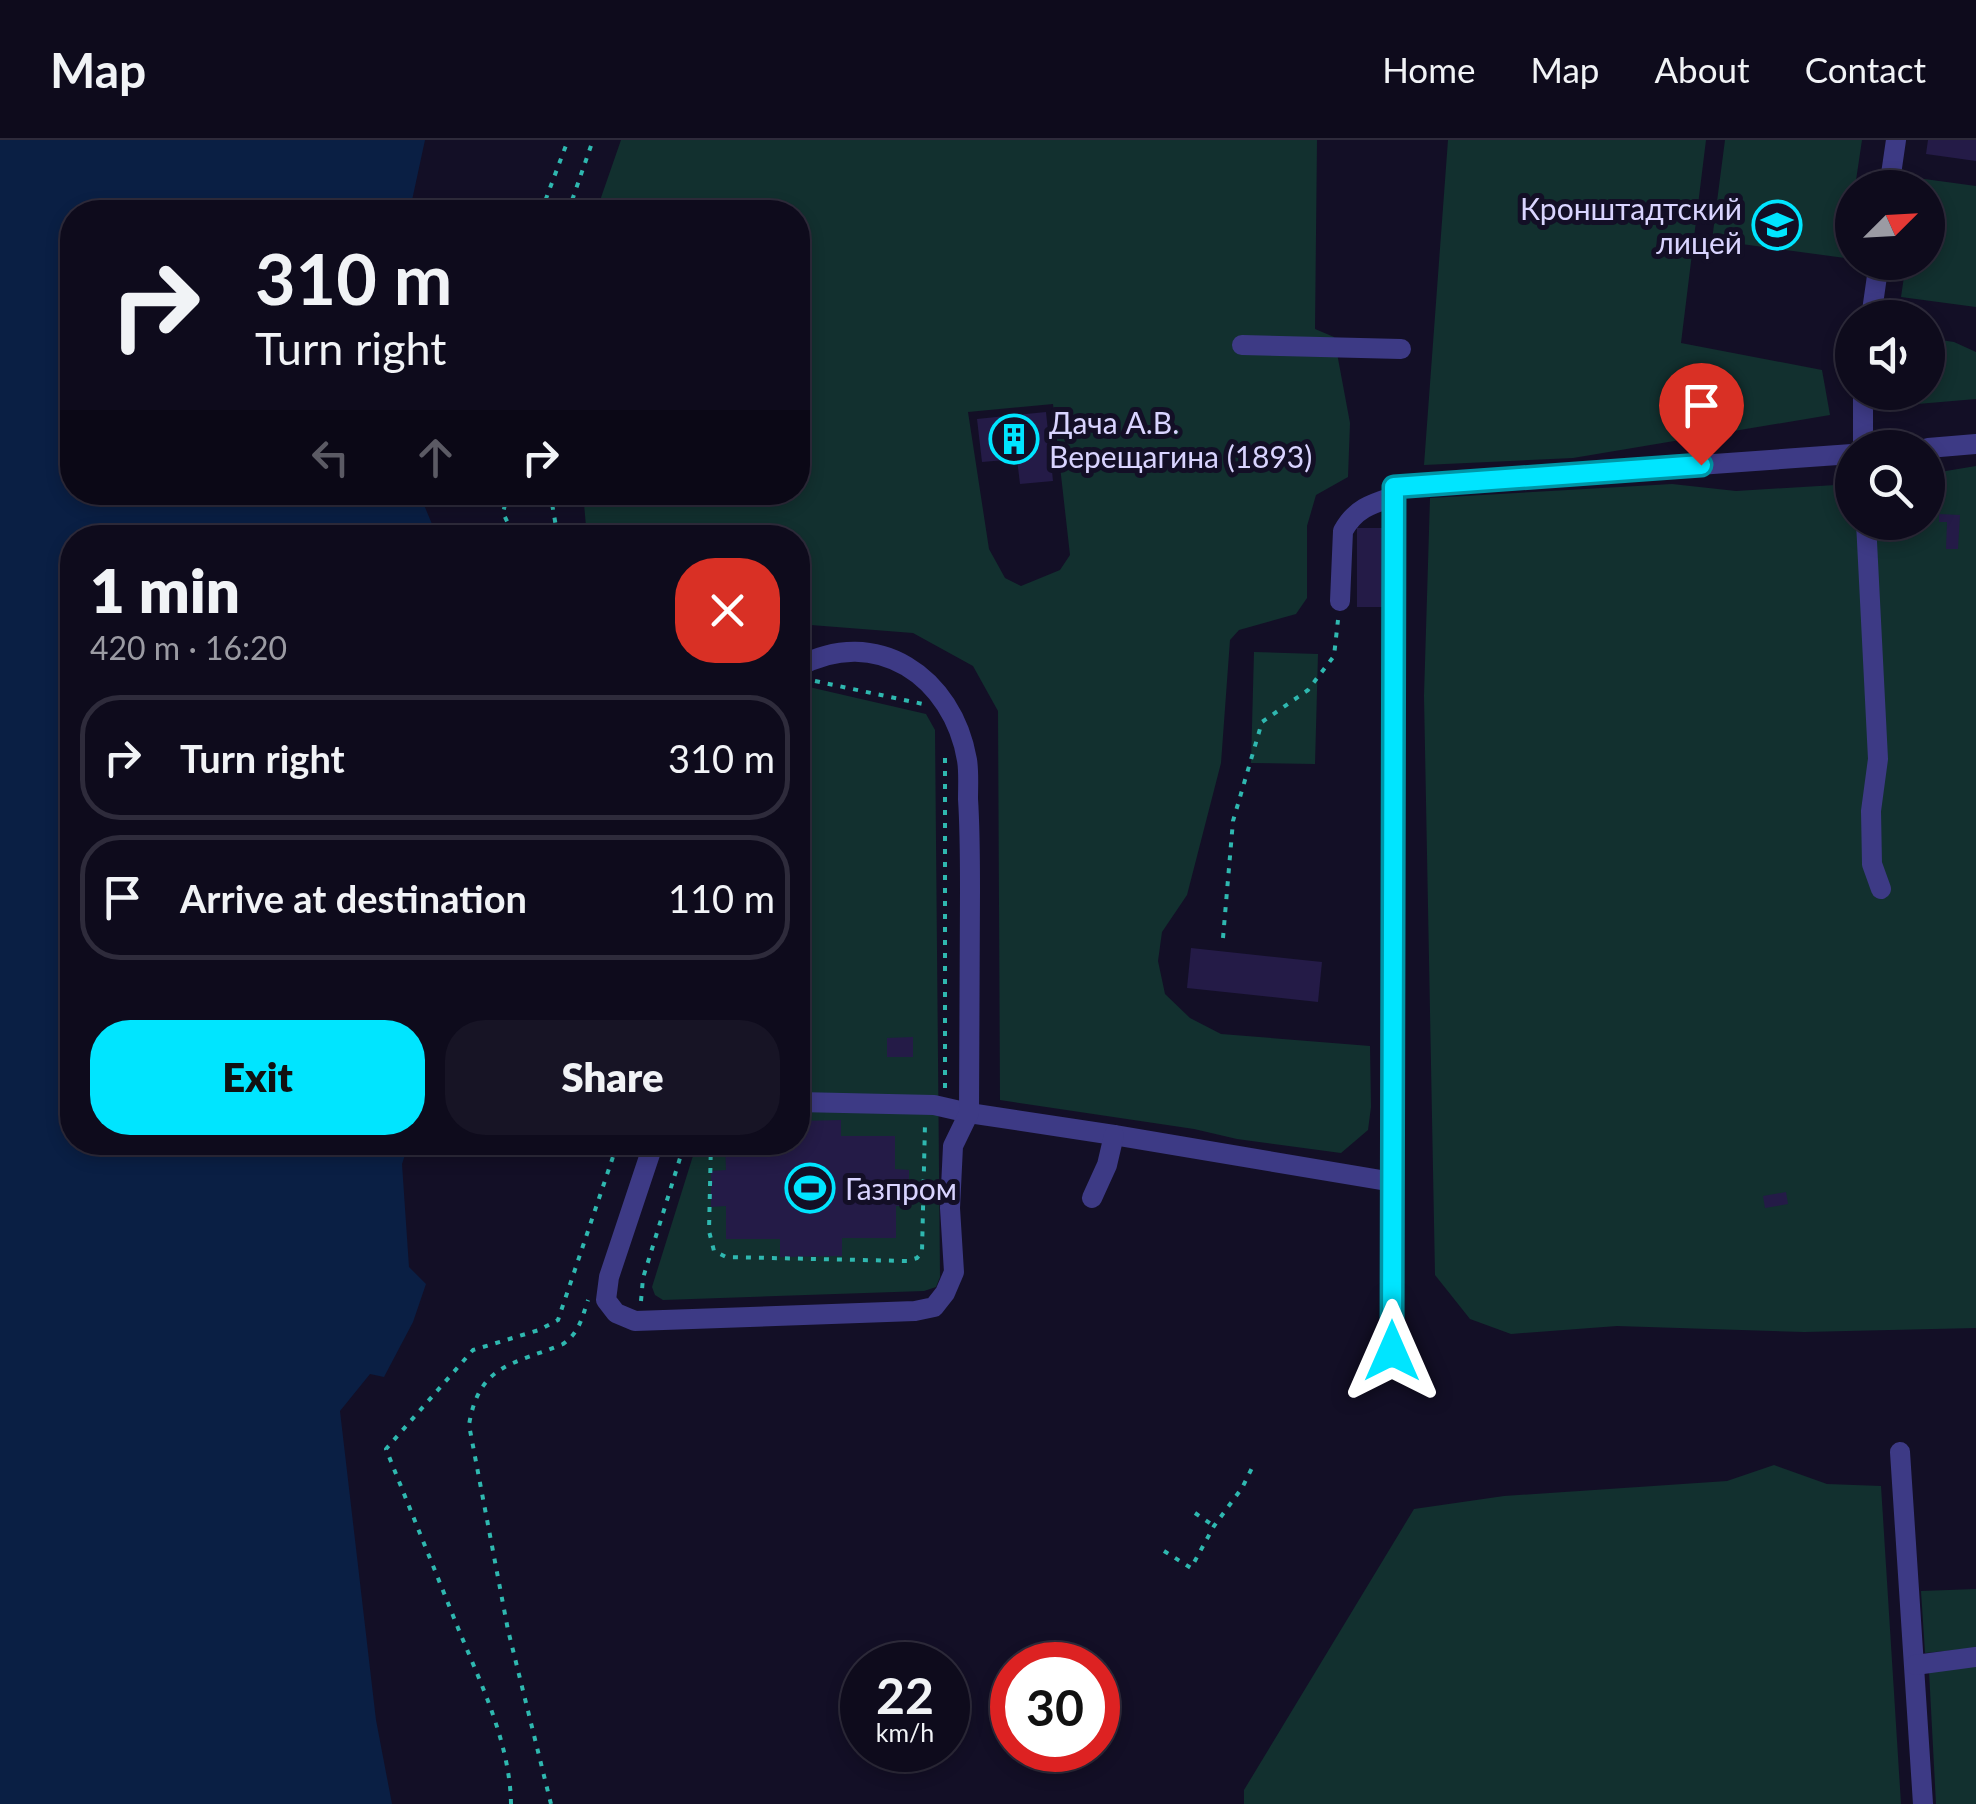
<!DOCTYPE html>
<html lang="en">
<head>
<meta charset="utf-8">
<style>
	body { margin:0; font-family:Lato,sans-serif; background:#171425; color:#f1f3f6; height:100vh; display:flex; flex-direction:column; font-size:38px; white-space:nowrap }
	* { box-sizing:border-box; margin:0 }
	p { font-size:32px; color:#9b9ba3 }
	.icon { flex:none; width:55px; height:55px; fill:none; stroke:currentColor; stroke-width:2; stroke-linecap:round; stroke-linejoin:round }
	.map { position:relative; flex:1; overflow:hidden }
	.drawer { position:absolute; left:60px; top:385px; width:750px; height:630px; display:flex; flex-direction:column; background:#0e0b1c; border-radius:40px; box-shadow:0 5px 15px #0003,0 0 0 2px #2e2b3b }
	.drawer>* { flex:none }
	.banner { position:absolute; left:60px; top:60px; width:750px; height:305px; border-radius:40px; box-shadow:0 5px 15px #0003,0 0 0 2px #2e2b3b; background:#0e0b1c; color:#f1f3f6; overflow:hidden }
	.needle { width:65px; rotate:66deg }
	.fabs { position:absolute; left:1835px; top:30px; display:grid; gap:20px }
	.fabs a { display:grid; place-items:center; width:110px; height:110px; border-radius:50%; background:#0e0b1c; box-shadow:0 5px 15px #0003,0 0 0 2px #2e2b3b; font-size:50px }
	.speed { position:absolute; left:840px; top:1502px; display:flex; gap:20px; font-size:50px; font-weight:700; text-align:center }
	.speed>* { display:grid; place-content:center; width:130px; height:130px; border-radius:50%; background:#0e0b1c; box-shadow:0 5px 15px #0003,0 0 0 2px #2e2b3b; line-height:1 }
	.speed small { font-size:25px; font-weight:400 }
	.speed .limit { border:15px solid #d22; background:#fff; color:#111 }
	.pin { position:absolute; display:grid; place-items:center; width:85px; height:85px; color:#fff; margin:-102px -42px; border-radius:50% 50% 50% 0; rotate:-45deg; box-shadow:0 0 10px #0007 }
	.pin .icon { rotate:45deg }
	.me { position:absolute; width:110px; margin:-55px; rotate:0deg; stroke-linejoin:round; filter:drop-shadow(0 0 8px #0008) }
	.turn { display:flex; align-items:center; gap:35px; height:210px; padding:0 30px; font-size:45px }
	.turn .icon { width:130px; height:130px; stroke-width:2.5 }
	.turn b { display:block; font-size:70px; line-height:85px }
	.lanes { display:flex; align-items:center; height:95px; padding:0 30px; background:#0003; justify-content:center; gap:50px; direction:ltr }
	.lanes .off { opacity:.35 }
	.round { display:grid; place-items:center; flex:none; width:105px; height:105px; border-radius:40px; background:#171425 }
	.head { display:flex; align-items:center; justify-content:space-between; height:170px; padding:0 30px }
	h1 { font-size:60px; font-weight:800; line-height:75px }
	.action { display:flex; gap:20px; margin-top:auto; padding:20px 30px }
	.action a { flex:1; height:115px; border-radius:40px; background:#00e5ff; color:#111; font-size:40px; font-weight:800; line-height:115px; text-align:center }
	.action a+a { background:#171425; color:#f1f3f6 }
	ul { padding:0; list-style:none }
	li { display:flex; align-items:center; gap:30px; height:125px; margin:0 20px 15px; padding:0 10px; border:5px solid #2e2b3b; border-radius:40px }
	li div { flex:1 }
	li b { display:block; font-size:38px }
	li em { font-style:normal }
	header { display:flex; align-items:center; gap:60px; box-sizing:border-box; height:140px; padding:0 50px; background:#0e0b1c; border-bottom:2px solid #2e2b3b }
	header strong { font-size:48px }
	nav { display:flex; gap:55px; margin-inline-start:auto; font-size:35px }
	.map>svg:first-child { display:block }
	.green { fill:#12302f; fill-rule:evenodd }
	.water { fill:#0a1f44 }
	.building { fill:#241b47 }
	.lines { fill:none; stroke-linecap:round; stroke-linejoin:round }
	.path { stroke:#2fb8b0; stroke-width:4; stroke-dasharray:5 8; stroke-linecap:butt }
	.minor { stroke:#3d3a85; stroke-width:20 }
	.route-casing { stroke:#0095a6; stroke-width:25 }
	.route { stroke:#00e5ff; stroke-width:18 }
	.labels { text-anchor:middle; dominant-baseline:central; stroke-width:10; stroke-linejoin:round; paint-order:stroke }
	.poi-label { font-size:30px; fill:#d9d4ff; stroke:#130f26; text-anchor:start }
</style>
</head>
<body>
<header>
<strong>Map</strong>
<nav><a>Home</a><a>Map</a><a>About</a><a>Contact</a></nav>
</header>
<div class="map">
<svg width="1976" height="1664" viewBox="0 0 1976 1664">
	<rect width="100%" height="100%" fill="#130f26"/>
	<g class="green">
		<path d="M621,0H1317L1315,189L1334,197L1350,283L1348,337L1316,355L1307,386V458L1296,474L1239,490L1230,500L1221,623L1187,755L1162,792L1158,821L1165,854L1190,878L1221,894L1370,906L1371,967L1368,990L1341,1013L1237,999L1194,989L1000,960L998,571L973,526L913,493L798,484V398L587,397L583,353L798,352V72H596ZM1053,264L1070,415L1060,430L1021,446L1005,438L989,409L968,272Z"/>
		<path d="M1448,0H1706L1681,203L1822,230L1830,275L1573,318L1424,325Z"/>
		<path d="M1725,0H1862L1855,47L1852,48V66L1845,118L1712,100Z"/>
		<path d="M1917,38L1976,46V167L1901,157L1906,123L1928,122V48L1915,47Z"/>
		<path d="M1928,198L1954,202L1976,212V259L1894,266L1881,253L1928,252Z"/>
		<path d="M1976,326V1188L1804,1192L1617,1186L1511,1194L1470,1179L1435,1135L1424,556L1430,358L1672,344L1736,351L1852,344V382H1928V334Z"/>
		<path d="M1254,512L1318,514L1315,624L1251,623Z"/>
		<path d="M809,547L926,574L935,590L940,1137L936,1147L924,1151L663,1160L655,1155L652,1147L697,1003L798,1002V557Z"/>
		<path d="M1774,1325L1827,1344L1881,1346L1901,1664H1244V1650L1414,1369L1504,1356L1727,1341Z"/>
		<path d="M1976,1449V1508L1925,1513L1921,1451Z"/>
		<path d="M1976,1525V1664H1936L1929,1531Z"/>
	</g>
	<path class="water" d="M0,0H425L411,65L402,72H72V352L419,353L432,384L434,397L72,398V1002L409,1003L402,1024L409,1127L426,1144L413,1182L384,1237L370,1234L340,1271L376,1580L392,1664H0Z"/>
	<g class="building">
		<path d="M1928,0H1976V21L1926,14Z"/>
		<path d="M1046,272L1053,341L1020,344L1017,319L982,322L977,279Z"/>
		<path d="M1939,374L1960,375L1958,409H1946L1947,382H1939Z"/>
		<path d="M1357,388H1384L1382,467H1357Z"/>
		<path d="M1191,808L1322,822L1318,862L1187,848Z"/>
		<path d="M913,897V917H887V898Z"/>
		<path d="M841,980V996H895V1029L909,1030V1066H896V1098H842V1116L780,1117V1099H726V1066L711,1067V1031L726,1030L725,1002H798V981Z"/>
		<path d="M1786,1052L1788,1064L1765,1068L1763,1056Z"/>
	</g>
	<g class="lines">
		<g class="path">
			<path d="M541,72L568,0"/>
			<path d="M568,72L593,0"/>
			<path d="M508,352L503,373L515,398"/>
			<path d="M550,352L558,398"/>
			<path d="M815,541L923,564"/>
			<path d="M1223,798L1233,681L1262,582L1308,550L1334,516L1338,480"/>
			<path d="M945,948V617"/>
			<path d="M711,1002L709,1091L714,1111L726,1117L907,1121L917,1118L922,1112L925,984"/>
			<path d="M641,1161L643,1138L685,1002"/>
			<path d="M1195,1373L1214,1386"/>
			<path d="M1164,1411L1191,1428L1214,1386L1242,1348L1254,1324"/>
			<path d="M511,1664C510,1603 481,1544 458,1488C434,1428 410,1369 386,1309L473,1210L539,1190L558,1180L618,1002"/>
			<path d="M551,1664L508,1490L469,1285C479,1224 512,1225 563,1204C579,1193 582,1178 588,1160"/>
		</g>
		<g class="minor">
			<path d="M1889,48L1896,0"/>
			<path d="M1871,178L1879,122"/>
			<path d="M1242,205L1401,209"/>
			<path d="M1863,252V308"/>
			<path d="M1928,308L1976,304"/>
			<path d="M1866,382L1878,619L1871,671L1872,724L1881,749"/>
			<path d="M1340,461L1343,391C1355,369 1371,364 1393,357"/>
			<path d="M798,962L934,965L969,973L1114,995L1393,1042"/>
			<path d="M654,1002L609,1137L606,1160L616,1173L635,1181L915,1171L934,1167L945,1153L954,1132L950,1068L953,1006L969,973C969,899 969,825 970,751C970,720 970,689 968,659C968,646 969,632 967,620C953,537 876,484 798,527"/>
			<path d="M1092,1058L1107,1025L1114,995"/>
			<path d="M1392,1211L1393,347L1852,314"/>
			<path d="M1900,1312L1923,1664"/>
			<path d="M1915,1525L1976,1517"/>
		</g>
	</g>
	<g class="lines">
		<g class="route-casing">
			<path id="route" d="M1392,1211L1394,347L1701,325"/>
		</g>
		<use href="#route" class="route"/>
	</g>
	<defs>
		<g id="university-ring" transform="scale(2.5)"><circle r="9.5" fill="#130f26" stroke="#00e5ff" stroke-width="1.5"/><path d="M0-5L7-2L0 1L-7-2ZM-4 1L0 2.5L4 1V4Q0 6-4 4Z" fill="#00e5ff"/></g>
		<g id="building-ring" transform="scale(2.5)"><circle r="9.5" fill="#130f26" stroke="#00e5ff" stroke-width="1.5"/><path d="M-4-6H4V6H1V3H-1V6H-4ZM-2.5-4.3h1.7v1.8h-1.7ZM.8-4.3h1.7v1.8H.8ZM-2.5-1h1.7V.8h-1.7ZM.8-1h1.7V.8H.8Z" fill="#00e5ff"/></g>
		<g id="stadium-ring" transform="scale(2.5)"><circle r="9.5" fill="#130f26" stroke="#00e5ff" stroke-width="1.5"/><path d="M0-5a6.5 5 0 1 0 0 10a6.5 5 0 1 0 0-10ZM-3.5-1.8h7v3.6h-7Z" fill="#00e5ff"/></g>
	</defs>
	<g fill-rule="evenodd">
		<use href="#university-ring" x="1777" y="85"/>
		<use href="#building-ring" x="1014" y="299"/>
		<use href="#stadium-ring" x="810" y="1048"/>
	</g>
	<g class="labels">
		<g class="poi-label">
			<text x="1742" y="68" text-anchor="end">Кронштадтский<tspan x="1742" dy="34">лицей</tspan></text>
			<text x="1049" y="282">Дача А.В.<tspan x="1049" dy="34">Верещагина (1893)</tspan></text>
			<text x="845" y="1048">Газпром</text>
		</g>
	</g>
</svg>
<div class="fabs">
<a><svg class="needle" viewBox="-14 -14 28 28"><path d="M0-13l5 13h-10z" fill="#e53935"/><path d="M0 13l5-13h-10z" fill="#9b9ba3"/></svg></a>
<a><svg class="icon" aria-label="sound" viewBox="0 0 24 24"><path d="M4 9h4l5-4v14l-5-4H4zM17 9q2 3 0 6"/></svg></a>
<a><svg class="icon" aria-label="search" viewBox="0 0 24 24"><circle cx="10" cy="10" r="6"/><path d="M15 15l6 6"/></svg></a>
</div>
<div class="speed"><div>22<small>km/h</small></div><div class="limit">30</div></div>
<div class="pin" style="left:1701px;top:325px;background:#d93025"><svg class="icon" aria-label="arrive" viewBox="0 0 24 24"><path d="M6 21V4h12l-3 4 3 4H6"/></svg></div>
<svg class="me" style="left:1392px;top:1211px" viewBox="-20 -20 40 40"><path d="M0-17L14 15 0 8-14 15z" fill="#00e5ff" stroke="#fff" stroke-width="4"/></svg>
<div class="banner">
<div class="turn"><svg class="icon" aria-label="right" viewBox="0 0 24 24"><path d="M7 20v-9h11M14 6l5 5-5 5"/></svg><div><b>310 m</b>Turn right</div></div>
<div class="lanes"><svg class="icon off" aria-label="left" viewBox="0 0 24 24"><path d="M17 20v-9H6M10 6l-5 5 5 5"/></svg><svg class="icon off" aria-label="ahead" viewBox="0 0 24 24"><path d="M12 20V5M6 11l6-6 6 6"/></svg><svg class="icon" aria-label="right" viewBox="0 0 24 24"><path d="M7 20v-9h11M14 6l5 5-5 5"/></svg></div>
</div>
<section class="drawer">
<div class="head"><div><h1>1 min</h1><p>420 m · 16:20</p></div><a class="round" style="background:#d93025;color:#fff"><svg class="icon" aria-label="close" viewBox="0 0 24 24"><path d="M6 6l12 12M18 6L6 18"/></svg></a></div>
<ul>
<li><svg class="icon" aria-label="right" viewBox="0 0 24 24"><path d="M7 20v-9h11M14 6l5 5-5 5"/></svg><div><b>Turn right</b></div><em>310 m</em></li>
<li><svg class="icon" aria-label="arrive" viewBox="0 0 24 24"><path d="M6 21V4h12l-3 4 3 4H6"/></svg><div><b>Arrive at destination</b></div><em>110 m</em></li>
</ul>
<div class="action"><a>Exit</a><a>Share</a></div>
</section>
</div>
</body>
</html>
